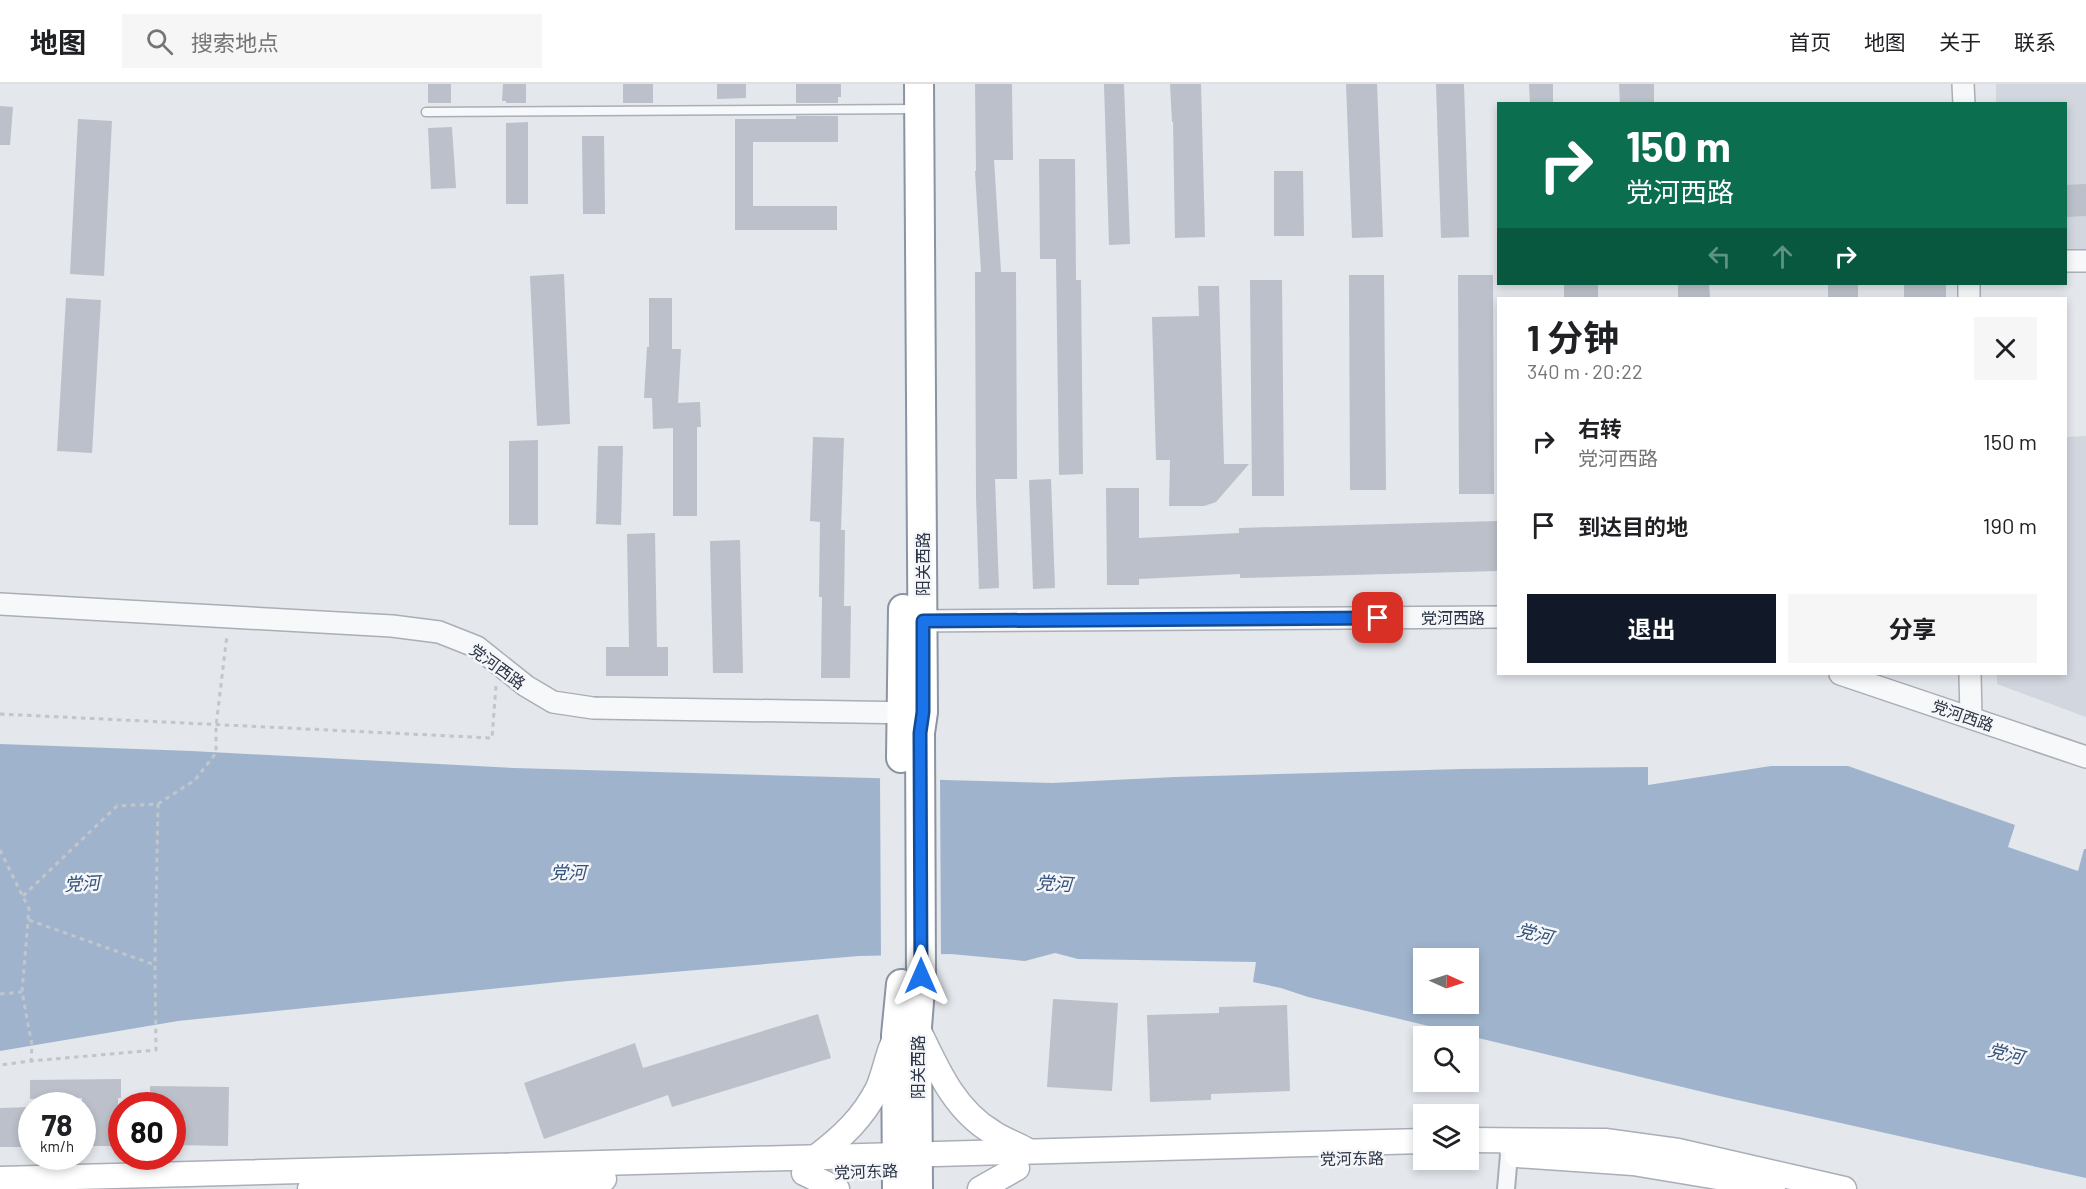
<!DOCTYPE html>
<html lang="zh">
<head>
<meta charset="utf-8">
<style>
	body { margin:0; font-family:Barlow,"Noto Sans SC",sans-serif; background:#f6f6f6; color:#202124; height:100vh; display:flex; flex-direction:column; font-size:22px; white-space:nowrap }
	* { box-sizing:border-box; margin:0 }
	p { font-size:20px; color:#757577 }
	.icon { flex:none; width:33px; height:33px; fill:none; stroke:currentColor; stroke-width:2; stroke-linecap:round; stroke-linejoin:round }
	.map { position:relative; flex:1; overflow:hidden }
	.panel { position:absolute; left:1497px; top:213px; width:570px; height:378px; display:flex; flex-direction:column; background:#fff; border-radius:0px; box-shadow:0 3px 9px #0003 }
	.panel>* { flex:none }
	.banner { position:absolute; left:1497px; top:18px; width:570px; height:183px; border-radius:0px; box-shadow:0 3px 9px #0003; background:#0b6e4f; color:#fff; overflow:hidden }
	.needle { width:39px; rotate:93deg }
	.buttons { position:absolute; left:1413px; top:864px; display:grid; gap:12px }
	.buttons a { display:grid; place-items:center; width:66px; height:66px; border-radius:0px; background:#fff; box-shadow:0 3px 9px #0003; font-size:30px }
	.speed { position:absolute; left:18px; top:1008px; display:flex; gap:12px; font-size:30px; font-weight:700; text-align:center }
	.speed>* { display:grid; place-content:center; width:78px; height:78px; border-radius:50%; background:#fff; box-shadow:0 3px 9px #0003; line-height:1 }
	.speed small { font-size:15px; font-weight:400 }
	.speed .limit { border:9px solid #d22; background:#fff; color:#111 }
	.pin { position:absolute; display:grid; place-items:center; width:51px; height:51px; color:#fff; margin:-26px; border-radius:12px; box-shadow:0 3px 9px #0006 }
	.me { position:absolute; width:66px; margin:-33px; rotate:0deg; stroke-linejoin:round; filter:drop-shadow(0 0 4px #0008) }
	.turn { display:flex; align-items:center; gap:21px; height:126px; padding:0 30px; font-size:27px }
	.turn .icon { width:78px; height:78px; stroke-width:2.5 }
	.turn b { display:block; font-size:42px; line-height:51px }
	.lanes { display:flex; align-items:center; height:57px; padding:0 30px; background:#0003; justify-content:center; gap:30px; direction:ltr }
	.lanes .off { opacity:.35 }
	.round { display:grid; place-items:center; flex:none; width:63px; height:63px; border-radius:0px; background:#f6f6f6 }
	.head { display:flex; align-items:center; justify-content:space-between; height:102px; padding:0 30px }
	h1 { font-size:36px; font-weight:700; line-height:45px }
	.cta { display:flex; gap:12px; margin-top:auto; padding:12px 30px }
	.cta a { flex:1; height:69px; border-radius:0px; background:#111827; color:#fff; font-size:24px; font-weight:700; line-height:69px; text-align:center }
	.cta a+a { background:#f6f6f6; color:#202124 }
	ul { padding:0; list-style:none }
	li { display:flex; align-items:center; gap:18px; height:84px; padding:0 30px }
	li div { flex:1 }
	li b { display:block; font-size:22px }
	li em { font-style:normal }
	header { display:flex; align-items:center; gap:36px; box-sizing:border-box; height:84px; padding:0 30px; background:#fff; border-bottom:2px solid #e0e0e0 }
	header strong { font-size:28px }
	nav { display:flex; gap:33px; margin-inline-start:auto; font-size:21px }
	.search { width:420px; height:54px; background:#f6f6f6; display:flex; align-items:center; gap:15px; box-sizing:border-box; padding:0 21px; border-radius:0px; color:#757577; font-size:22px }
	.map>svg:first-child { display:block }
	.built { fill:#d2d6de }
	.water { fill:#9fb4cc; fill-rule:evenodd }
	.pier { fill:#e4e7ec }
	.building { fill:#bbc0ca }
	.lines { fill:none; stroke-linecap:round; stroke-linejoin:round }
	.service-casing { stroke:#a9aeb7; stroke-width:11 }
	.minor-casing { stroke:#a9aeb7; stroke-width:20 }
	.tertiary-casing { stroke:#a9aeb7; stroke-width:24 }
	.secondary-casing { stroke:#a9aeb7; stroke-width:27 }
	.trunk-casing { stroke:#8b94a3; stroke-width:32 }
	.path { stroke:#c2c5cb; stroke-width:3; stroke-dasharray:4.5 4.5; stroke-linecap:butt }
	.service { stroke:#f7f8fa; stroke-width:8 }
	.minor { stroke:#f7f8fa; stroke-width:16 }
	.tertiary { stroke:#f7f8fa; stroke-width:21 }
	.secondary { stroke:#fff; stroke-width:24 }
	.trunk { stroke:#fff; stroke-width:28 }
	.route-casing { stroke:#114b97; stroke-width:15 }
	.route { stroke:#1a73e8; stroke-width:10 }
	.labels { text-anchor:middle; dominant-baseline:central; stroke-width:5; stroke-linejoin:round; paint-order:stroke }
	.street-label { font-size:16px; fill:#2b3445; stroke:#f4f6f9 }
	.water-label { font-size:18px; font-style:italic; fill:#34527a; stroke:#f4f6f9 }
</style>
</head>
<body>
<header>
<strong>地图</strong>
<div class="search"><svg class="icon" aria-label="search" viewBox="0 0 24 24"><circle cx="10" cy="10" r="6"/><path d="M15 15l6 6"/></svg>搜索地点</div>
<nav><a>首页</a><a>地图</a><a>关于</a><a>联系</a></nav>
</header>
<div class="map">
<svg width="2086" height="1105" viewBox="0 0 2086 1105">
	<rect width="100%" height="100%" fill="#e4e7ec"/>
	<g class="built">
		<path d="M1996,0H2086V166H2066V20L1996,19Z"/>
		<path d="M2086,352V633L1997,600V590H2066V353Z"/>
	</g>
	<path class="water" d="M0,660L192,667L514,684L1052,699L1175,693L1462,685L1648,683V701L1771,682H1848L2015,741L2008,763L2078,787L2084,765H2086V1094L1724,1013L1308,913L1281,904L1253,898L1256,878L1078,875L1055,869L1025,877L951,870L859,872L568,897L178,937L0,967ZM1424,874H1468V920H1424Z"/>
	<path class="pier" d="M880,691L940,693L941,874L881,875Z"/>
	<g class="building">
		<rect x="428" y="0" width="23" height="19"/>
		<path d="M503,0H526V19H506V17H502Z"/>
		<rect x="623" y="0" width="30" height="19"/>
		<path d="M717,0H746V14L717,15Z"/>
		<path d="M796,0H841V13H838V19H796Z"/>
		<path d="M975,0H1012L1013,76H994L1001,188H1016L1017,395H995L999,504L979,505L976,412L975,188H981L975,87H976Z"/>
		<path d="M1104,0H1124L1130,160L1109,161Z"/>
		<path d="M1170,0H1201L1205,153L1175,154L1173,38H1172Z"/>
		<path d="M1346,0H1377L1383,153L1352,154Z"/>
		<path d="M1436,0H1464L1469,153L1441,154Z"/>
		<path d="M1529,0H1553V20H1530Z"/>
		<path d="M1619,0H1654V20H1620Z"/>
		<path d="M0,22L13,23L10,61H0Z"/>
		<path d="M796,32H838V58H753V122H837V146H735V35H796Z"/>
		<path d="M78,35L112,37L104,192L70,190Z"/>
		<path d="M528,38V120H506V39Z"/>
		<path d="M452,43L456,104L431,105L428,44Z"/>
		<path d="M582,52H604L605,130H583Z"/>
		<path d="M1039,75H1075L1076,196H1081L1083,390L1059,391L1056,175H1040Z"/>
		<path d="M1274,87H1303L1304,152H1274Z"/>
		<path d="M2086,100V132L2066,133V101Z"/>
		<path d="M564,190L570,340L537,342L530,192Z"/>
		<path d="M1349,191H1384L1386,406H1350Z"/>
		<path d="M1458,191H1493L1494,410H1459Z"/>
		<path d="M1250,196H1282L1284,412H1252Z"/>
		<rect x="1564" y="200" width="34" height="14"/>
		<path d="M1678,200H1709L1710,214H1678Z"/>
		<rect x="1828" y="200" width="30" height="14"/>
		<rect x="1904" y="200" width="42" height="14"/>
		<path d="M1198,202H1219L1224,380H1249L1216,418L1204,422H1169L1170,376H1156L1152,233L1199,232Z"/>
		<path d="M66,214L101,216L92,369L57,367Z"/>
		<path d="M649,214H672V265H681L678,319L700,318L701,343H697V432H673V344L653,345L652,314H644L647,263H649Z"/>
		<path d="M813,353L844,354L841,446H845L844,522H851L850,594H821L822,513H819L820,438L810,437Z"/>
		<path d="M538,356V441H509V357Z"/>
		<path d="M598,362H623L621,441L596,440Z"/>
		<path d="M1051,395L1055,504L1033,505L1029,396Z"/>
		<path d="M1106,404H1139V454L1239,449V444L1498,437V487L1240,494V490L1139,495V501H1107Z"/>
		<path d="M655,449L657,563H668V592H606V563H629L627,450Z"/>
		<path d="M740,456L743,589H713L710,457Z"/>
		<path d="M1053,915L1118,919L1112,1007L1047,1003Z"/>
		<path d="M1287,921L1290,1007L1211,1010V1016L1150,1018L1147,931L1219,929V923Z"/>
		<path d="M818,930L831,974L672,1023L668,1011L544,1055L524,999L635,959L643,984Z"/>
		<path d="M121,995V1014H118V1062H82V1014L30,1015V996Z"/>
		<path d="M150,1002L229,1003L228,1062L172,1061V1022H150Z"/>
		<path d="M32,1023V1063H0V1024Z"/>
	</g>
	<g class="lines">
		<g class="service-casing">
			<path id="service" d="M426,28L916,25"/>
		</g>
		<g class="minor-casing">
			<path id="minor" d="M1506,1105L1509,1071L1507,1058"/>
		</g>
		<g class="tertiary-casing">
			<g id="tertiary">
				<path d="M1963,0L1964,20"/>
				<path d="M2066,177H2086"/>
				<path d="M1969,200V214"/>
				<path d="M0,520L392,542L439,548L477,563L526,602L553,618L593,624L916,629"/>
				<path d="M910,537L1498,533"/>
				<path d="M1840,590L2086,673"/>
				<path d="M1970,590L1971,633"/>
			</g>
		</g>
		<g class="secondary-casing">
			<g id="secondary">
				<path d="M917,943C936,982 953,1025 992,1048C1002,1055 1014,1059 1025,1065"/>
				<path d="M1468,1056L1605,1057L1678,1067L1844,1105"/>
				<path d="M1517,1071L1633,1079L1730,1095L1773,1105"/>
				<path d="M816,1073C842,1053 863,1034 878,1004C884,990 887,973 893,959"/>
				<path d="M804,1089L837,1105"/>
				<path d="M0,1095L1424,1057"/>
				<path d="M310,1105L604,1095"/>
				<path d="M980,1105L1017,1084"/>
			</g>
		</g>
		<g class="trunk-casing">
			<g id="trunk">
				<path d="M901,674L903,525"/>
				<path d="M897,1105L896,951L901,900"/>
				<path d="M918,1105L917,943L921,892L920,649L923,628L919,0"/>
			</g>
		</g>
		<g class="path">
			<path d="M0,630L492,654L496,602"/>
			<path d="M158,720L195,696L216,669V642L227,551"/>
			<path d="M0,766L29,825L22,908L32,961L31,977L0,981"/>
			<path d="M23,812L117,722L158,720L155,881L156,966L31,977"/>
			<path d="M29,836L155,881"/>
			<path d="M0,910L22,908"/>
		</g>
		<use href="#service" class="service"/>
		<use href="#minor" class="minor"/>
		<use href="#tertiary" class="tertiary"/>
		<use href="#secondary" class="secondary"/>
		<use href="#trunk" class="trunk"/>
	</g>
	<g class="lines">
		<g class="route-casing">
			<path id="route" d="M921,892L920,649L923,628V537L1378,534"/>
		</g>
		<use href="#route" class="route"/>
	</g>
	<g class="labels">
		<g class="street-label">
			<text transform="translate(922 480) rotate(-90)">阳关西路</text>
			<text x="1453" y="533">党河西路</text>
			<text transform="translate(498 582) rotate(36)">党河西路</text>
			<text transform="translate(1963 631) rotate(19)">党河西路</text>
			<text transform="translate(917 983) rotate(-90)">阳关西路</text>
			<text transform="translate(1352 1074) rotate(-1)">党河东路</text>
			<text transform="translate(866 1087) rotate(-2)">党河东路</text>
		</g>
		<g class="water-label">
			<text x="568" y="788">党河</text>
			<text transform="translate(82 799) rotate(-3)">党河</text>
			<text transform="translate(1054 799) rotate(3)">党河</text>
			<text transform="translate(1535 849) rotate(14)">党河</text>
			<text transform="translate(2006 969) rotate(14)">党河</text>
		</g>
	</g>
</svg>
<div class="buttons">
<a><svg class="needle" viewBox="-14 -14 28 28"><path d="M0-13l5 13h-10z" fill="#e53935"/><path d="M0 13l5-13h-10z" fill="#757577"/></svg></a>
<a><svg class="icon" aria-label="search" viewBox="0 0 24 24"><circle cx="10" cy="10" r="6"/><path d="M15 15l6 6"/></svg></a>
<a><svg class="icon" aria-label="layers" viewBox="0 0 24 24"><path d="M12 4l9 5-9 5-9-5zM3 14l9 5 9-5"/></svg></a>
</div>
<div class="speed"><div>78<small>km/h</small></div><div class="limit">80</div></div>
<div class="pin" style="left:1378px;top:534px;background:#d93025"><svg class="icon" aria-label="arrive" viewBox="0 0 24 24"><path d="M6 21V4h12l-3 4 3 4H6"/></svg></div>
<svg class="me" style="left:921px;top:892px" viewBox="-20 -20 40 40"><path d="M0-17L14 15 0 8-14 15z" fill="#1a73e8" stroke="#fff" stroke-width="4"/></svg>
<div class="banner">
<div class="turn"><svg class="icon" aria-label="right" viewBox="0 0 24 24"><path d="M7 20v-9h11M14 6l5 5-5 5"/></svg><div><b>150 m</b>党河西路</div></div>
<div class="lanes"><svg class="icon off" aria-label="left" viewBox="0 0 24 24"><path d="M17 20v-9H6M10 6l-5 5 5 5"/></svg><svg class="icon off" aria-label="ahead" viewBox="0 0 24 24"><path d="M12 20V5M6 11l6-6 6 6"/></svg><svg class="icon" aria-label="right" viewBox="0 0 24 24"><path d="M7 20v-9h11M14 6l5 5-5 5"/></svg></div>
</div>
<section class="panel">
<div class="head"><div><h1>1 分钟</h1><p>340 m · 20:22</p></div><a class="round"><svg class="icon" aria-label="close" viewBox="0 0 24 24"><path d="M6 6l12 12M18 6L6 18"/></svg></a></div>
<ul>
<li><svg class="icon" aria-label="right" viewBox="0 0 24 24"><path d="M7 20v-9h11M14 6l5 5-5 5"/></svg><div><b>右转</b><p>党河西路</p></div><em>150 m</em></li>
<li><svg class="icon" aria-label="arrive" viewBox="0 0 24 24"><path d="M6 21V4h12l-3 4 3 4H6"/></svg><div><b>到达目的地</b></div><em>190 m</em></li>
</ul>
<div class="cta"><a>退出</a><a>分享</a></div>
</section>
</div>
</body>
</html>
